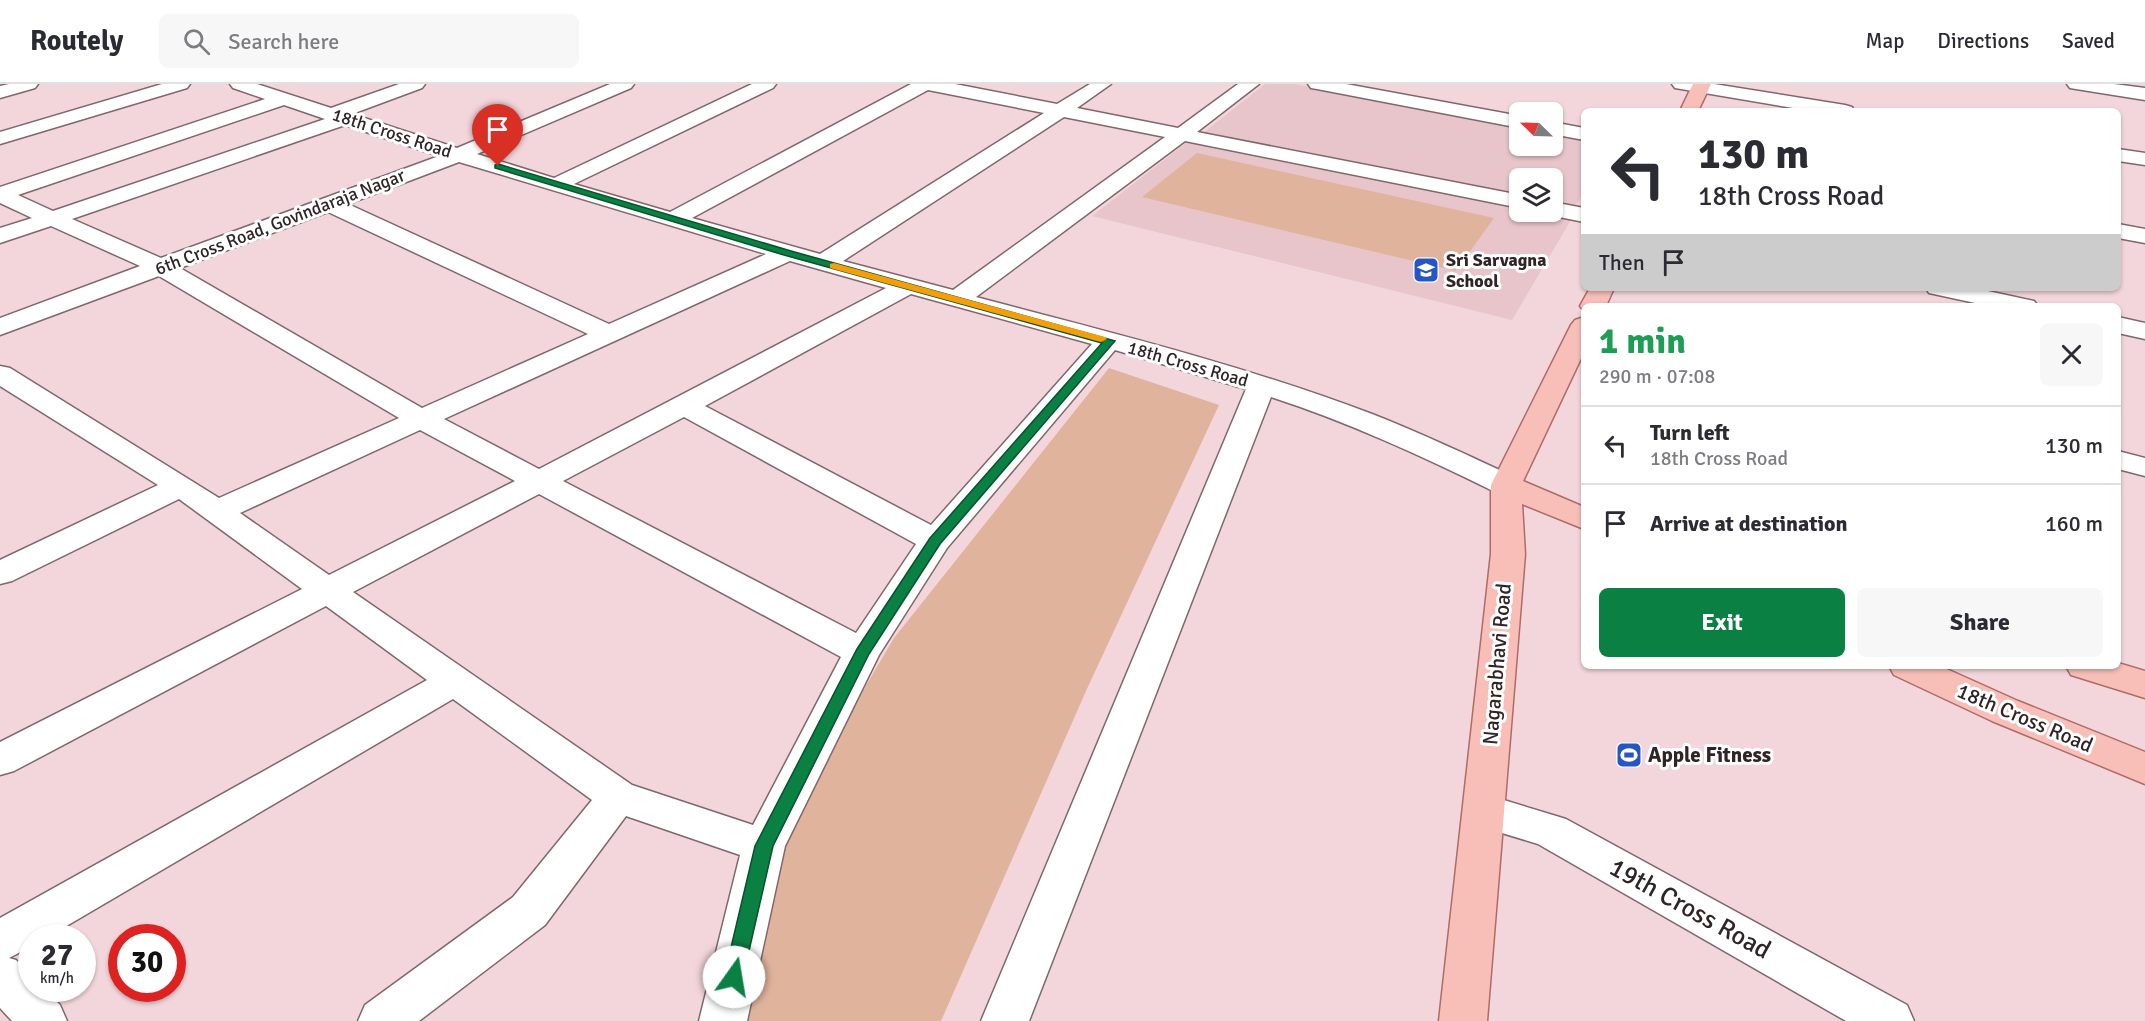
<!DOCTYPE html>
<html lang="en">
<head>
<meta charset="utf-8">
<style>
	body { margin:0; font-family:Signika,sans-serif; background:#f7f7f7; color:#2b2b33; height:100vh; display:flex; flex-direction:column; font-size:22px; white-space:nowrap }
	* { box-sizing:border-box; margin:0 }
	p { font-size:20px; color:#7c7c81 }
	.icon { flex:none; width:33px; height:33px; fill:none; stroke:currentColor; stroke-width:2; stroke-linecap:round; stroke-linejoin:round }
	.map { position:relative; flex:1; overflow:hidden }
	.panel { position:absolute; left:1581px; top:219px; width:540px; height:366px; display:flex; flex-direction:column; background:#fff; border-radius:9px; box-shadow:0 2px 4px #0004 }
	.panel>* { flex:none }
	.top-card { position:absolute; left:1581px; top:24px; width:540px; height:183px; border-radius:9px; box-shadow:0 2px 4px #0004; background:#fff; color:#2b2b33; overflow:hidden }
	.needle { width:39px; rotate:293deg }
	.tools { position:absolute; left:1509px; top:18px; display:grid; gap:12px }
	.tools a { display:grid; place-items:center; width:54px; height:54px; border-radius:9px; background:#fff; box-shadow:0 2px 4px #0004; font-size:30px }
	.speed { position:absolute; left:18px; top:840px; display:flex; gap:12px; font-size:30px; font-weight:700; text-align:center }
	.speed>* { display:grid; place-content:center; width:78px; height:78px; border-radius:50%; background:#fff; box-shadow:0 2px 4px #0004; line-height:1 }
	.speed small { font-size:15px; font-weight:400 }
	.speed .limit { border:9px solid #d22; background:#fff; color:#111 }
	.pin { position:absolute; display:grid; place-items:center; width:51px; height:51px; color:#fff; margin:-62px -26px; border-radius:50% 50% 50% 0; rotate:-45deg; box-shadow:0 0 6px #0007 }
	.pin .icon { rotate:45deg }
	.me { position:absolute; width:66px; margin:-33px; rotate:13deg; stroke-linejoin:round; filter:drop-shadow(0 0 4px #0008) }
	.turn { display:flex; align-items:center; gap:21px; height:126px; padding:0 18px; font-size:27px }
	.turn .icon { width:78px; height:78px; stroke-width:2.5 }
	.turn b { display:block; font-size:42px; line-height:51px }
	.then { display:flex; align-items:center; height:57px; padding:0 18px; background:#0003; gap:12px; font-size:22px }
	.round { display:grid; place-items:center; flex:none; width:63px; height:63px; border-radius:9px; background:#f7f7f7 }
	.headline { display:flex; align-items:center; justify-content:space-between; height:102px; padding:0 18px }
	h1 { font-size:36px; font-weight:800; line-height:45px; color:#1e9e55 }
	.cta { display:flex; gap:12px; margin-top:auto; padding:12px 18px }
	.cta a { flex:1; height:69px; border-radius:9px; background:#0b8043; color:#fff; font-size:24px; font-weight:800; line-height:69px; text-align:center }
	.cta a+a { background:#f7f7f7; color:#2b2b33 }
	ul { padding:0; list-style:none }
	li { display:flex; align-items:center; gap:18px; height:78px; padding:0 18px; border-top:2px solid #e1e1e2 }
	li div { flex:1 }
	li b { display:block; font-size:22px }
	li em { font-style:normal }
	header { display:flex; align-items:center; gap:36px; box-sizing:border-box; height:84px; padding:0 30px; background:#fff; border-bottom:2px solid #e1e1e2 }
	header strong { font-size:28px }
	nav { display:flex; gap:33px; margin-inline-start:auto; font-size:21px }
	.search { width:420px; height:54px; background:#f7f7f7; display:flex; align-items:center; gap:15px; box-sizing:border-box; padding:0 21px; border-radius:9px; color:#7c7c81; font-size:22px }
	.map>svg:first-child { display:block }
	.built { fill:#e8c5cb }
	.green { fill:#e0b39d }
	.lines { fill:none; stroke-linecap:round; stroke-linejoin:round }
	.minor-casing { stroke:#80676c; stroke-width:3 }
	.major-casing { stroke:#af6c67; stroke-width:3 }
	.minor { fill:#fff; fill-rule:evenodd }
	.major { fill:#f8beb8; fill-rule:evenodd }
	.route { fill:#0b8043; stroke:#07532c; stroke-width:1.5 }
	.slow { fill:#f59e0b }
	.labels { text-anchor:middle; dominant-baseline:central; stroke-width:6; stroke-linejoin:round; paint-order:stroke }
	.far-street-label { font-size:18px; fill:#2f2527; stroke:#fff }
	.far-poi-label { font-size:18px; font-weight:bold; fill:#2f2527; stroke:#fff; text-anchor:start }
	.street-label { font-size:21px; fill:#2f2527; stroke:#fff }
	.poi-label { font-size:21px; font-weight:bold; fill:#2f2527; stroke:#fff; text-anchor:start }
	.near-street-label { font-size:26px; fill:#2f2527; stroke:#fff }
</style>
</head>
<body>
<header>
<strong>Routely</strong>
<div class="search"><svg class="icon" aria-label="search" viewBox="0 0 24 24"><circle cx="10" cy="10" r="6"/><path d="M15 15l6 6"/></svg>Search here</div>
<nav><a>Map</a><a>Directions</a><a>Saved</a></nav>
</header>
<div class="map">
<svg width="2145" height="937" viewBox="0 0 2145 937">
	<rect width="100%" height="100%" fill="#f3d6db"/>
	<g class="built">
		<path d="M1265,0H1295L1519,42L1520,62H1552L1553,48L1584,54V108L1574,125L1553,120L1552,94H1520L1519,113L1204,48Z"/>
		<path d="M1191,55L1519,125L1520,128H1531L1571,136L1512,236L1092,132Z"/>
	</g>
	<g class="green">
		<path d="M1197,69L1494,134L1456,187L1142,113Z"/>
		<path d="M1109,284L1219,321L1086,607L941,937H738L781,769L808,700L894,554Z"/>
	</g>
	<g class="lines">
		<g class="minor-casing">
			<g id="minor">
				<path d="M9,0H38L35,4L0,14V2Z"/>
				<path d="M162,0H190L187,4L0,60V48Z"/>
				<path d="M230,0H257L331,24L399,0H425L422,4L352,30L457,64L610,0H634L631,4L477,70L554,94L752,0H776L773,4L574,100L670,128L911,0H955L1057,20L1090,0H1111L1077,24L1178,44L1238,0H1259L1197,48L1520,111V124L1185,57L976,213C1109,248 1243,281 1372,330C1421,349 1469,372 1517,394L1521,401L1517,408L1506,410L1495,408C1422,372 1348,338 1271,313L1029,937H981L1246,305L1115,266L947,464L879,571L785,762L747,937H699L740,771L626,732L545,841L419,937H358L365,921L513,813L592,716L453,615L46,854H32V862L9,874L16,876L32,892V904H44L60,921L67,937H12L0,924V834L427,596L326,522L14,687L0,691V658L302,505L179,415L12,497L0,500V476L158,401L0,302V282L10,284L219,414L399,334L159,192L0,251V234L140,182L51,142L0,159V144L32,134L0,119V103L265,15L233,4ZM928,6L1044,29L820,170L692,134ZM284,21L325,35L53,127L18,111ZM1064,33L1165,53L953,206L843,177ZM345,41L439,72L161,174L72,135ZM459,78L766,170L609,240L348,120ZM328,128L588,250L422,324L180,184ZM790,177L886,204L539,385L444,335ZM911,210L1092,260L931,441L705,322ZM684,333L916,460L856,549L563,397ZM420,346L515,397L329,491L240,429ZM539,410L841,573L753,741L632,701L353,508Z"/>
				<path d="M1308,0H1346L1520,32V44L1317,5L1311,4Z"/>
				<path d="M1672,0H1714L1845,21L1852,23L1854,27H1811L1681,5L1675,4Z"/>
				<path d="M2067,0H2114L2145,4V16L2076,5L2070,4Z"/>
				<path d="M1552,38L1584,44V56L1552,50Z"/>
				<path d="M2118,65L2145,69V81L2118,77Z"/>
				<path d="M1552,118L1584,124V138L1544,130L1543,128H1552Z"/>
				<path d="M2118,140L2145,145V159L2118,154Z"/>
				<path d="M1926,204H1974L2034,217L2038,222H1989L1929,209Z"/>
				<path d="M2118,233L2145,239V255L2118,249Z"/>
				<path d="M2118,367L2145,374V392L2118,385Z"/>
				<path d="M1484,710L1566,735L1907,921L1914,937H1846L1538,760L1469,739L1463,727L1469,715Z"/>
			</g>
		</g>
		<g class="major-casing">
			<g id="major">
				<path d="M1693,0H1711L1698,27H1680Z"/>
				<path d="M1590,204H1614L1606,222H1584V227L1580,222Z"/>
				<path d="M1584,233V268L1523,397L1584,423V445L1522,420L1525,470L1487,937H1439L1491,470V401L1571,241L1575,236Z"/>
				<path d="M2118,579L2145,587V614L2071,591L2066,582H2118Z"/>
				<path d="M1889,582H1940L2018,617L2145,668V700L1992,637L1894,591Z"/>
			</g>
		</g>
		<use href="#minor" class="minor"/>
		<use href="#major" class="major"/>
	</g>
	<path class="route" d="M498,80L791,167L1115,257L940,460L869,570L773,762L743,893L740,899L734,902L727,899L724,893L755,762L857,565L930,454L1102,259L784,171L495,84V81Z"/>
	<path class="slow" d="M834,179L1105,253L1107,255L1101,258L1097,257L830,184V180Z"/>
	<defs>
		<g id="school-square" transform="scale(1.35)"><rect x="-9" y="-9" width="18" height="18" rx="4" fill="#2656c4" stroke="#fff"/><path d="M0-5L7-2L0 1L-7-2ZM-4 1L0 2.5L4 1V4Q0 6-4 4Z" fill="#fff"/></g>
		<g id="stadium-square" transform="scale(1.35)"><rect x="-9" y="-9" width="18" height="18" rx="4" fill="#2656c4" stroke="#fff"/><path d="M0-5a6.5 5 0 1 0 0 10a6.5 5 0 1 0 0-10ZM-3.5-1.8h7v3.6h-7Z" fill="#fff"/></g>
	</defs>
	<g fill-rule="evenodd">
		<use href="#school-square" x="1426" y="186"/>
		<use href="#stadium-square" x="1629" y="671"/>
	</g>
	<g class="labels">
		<g class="far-street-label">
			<text transform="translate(392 49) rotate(18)">18th Cross Road</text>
			<text transform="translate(280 138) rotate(-21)">6th Cross Road, Govindaraja Nagar</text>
			<text transform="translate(1188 280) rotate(16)">18th Cross Road</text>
		</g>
		<g class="far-poi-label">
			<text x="1446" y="176">Sri Sarvagna<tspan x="1446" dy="21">School</tspan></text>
		</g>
		<g class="street-label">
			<text transform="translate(1497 580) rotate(-85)">Nagarabhavi Road</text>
			<text transform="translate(2025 634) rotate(23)">18th Cross Road</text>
		</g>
		<g class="poi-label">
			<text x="1648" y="671">Apple Fitness</text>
		</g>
		<g class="near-street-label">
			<text transform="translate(1690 825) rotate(29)">19th Cross Road</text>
		</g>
	</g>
</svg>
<div class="tools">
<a><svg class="needle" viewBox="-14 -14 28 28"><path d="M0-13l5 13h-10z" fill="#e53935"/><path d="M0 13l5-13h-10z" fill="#7c7c81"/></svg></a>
<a><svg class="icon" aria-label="layers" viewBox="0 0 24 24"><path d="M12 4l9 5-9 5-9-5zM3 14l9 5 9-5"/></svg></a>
</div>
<div class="speed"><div>27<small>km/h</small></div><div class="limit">30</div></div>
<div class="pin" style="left:498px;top:82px;background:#d93025"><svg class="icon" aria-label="arrive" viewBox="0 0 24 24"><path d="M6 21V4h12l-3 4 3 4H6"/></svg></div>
<svg class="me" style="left:734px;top:893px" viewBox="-20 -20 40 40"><circle r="19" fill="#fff"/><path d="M0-13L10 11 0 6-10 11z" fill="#0b8043"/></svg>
<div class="top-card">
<div class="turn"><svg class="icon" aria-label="left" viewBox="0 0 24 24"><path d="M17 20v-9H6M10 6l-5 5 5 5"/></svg><div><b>130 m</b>18th Cross Road</div></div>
<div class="then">Then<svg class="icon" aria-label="arrive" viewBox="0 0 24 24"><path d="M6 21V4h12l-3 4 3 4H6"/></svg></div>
</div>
<section class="panel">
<div class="headline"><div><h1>1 min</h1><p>290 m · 07:08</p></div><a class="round"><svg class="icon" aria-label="close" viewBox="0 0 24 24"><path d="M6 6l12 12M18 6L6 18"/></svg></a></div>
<ul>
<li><svg class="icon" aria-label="left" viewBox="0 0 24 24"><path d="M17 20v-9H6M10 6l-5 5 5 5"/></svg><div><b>Turn left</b><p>18th Cross Road</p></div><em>130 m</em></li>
<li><svg class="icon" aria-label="arrive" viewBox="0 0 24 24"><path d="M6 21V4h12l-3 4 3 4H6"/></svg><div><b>Arrive at destination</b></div><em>160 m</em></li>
</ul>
<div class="cta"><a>Exit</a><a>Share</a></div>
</section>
</div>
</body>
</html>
